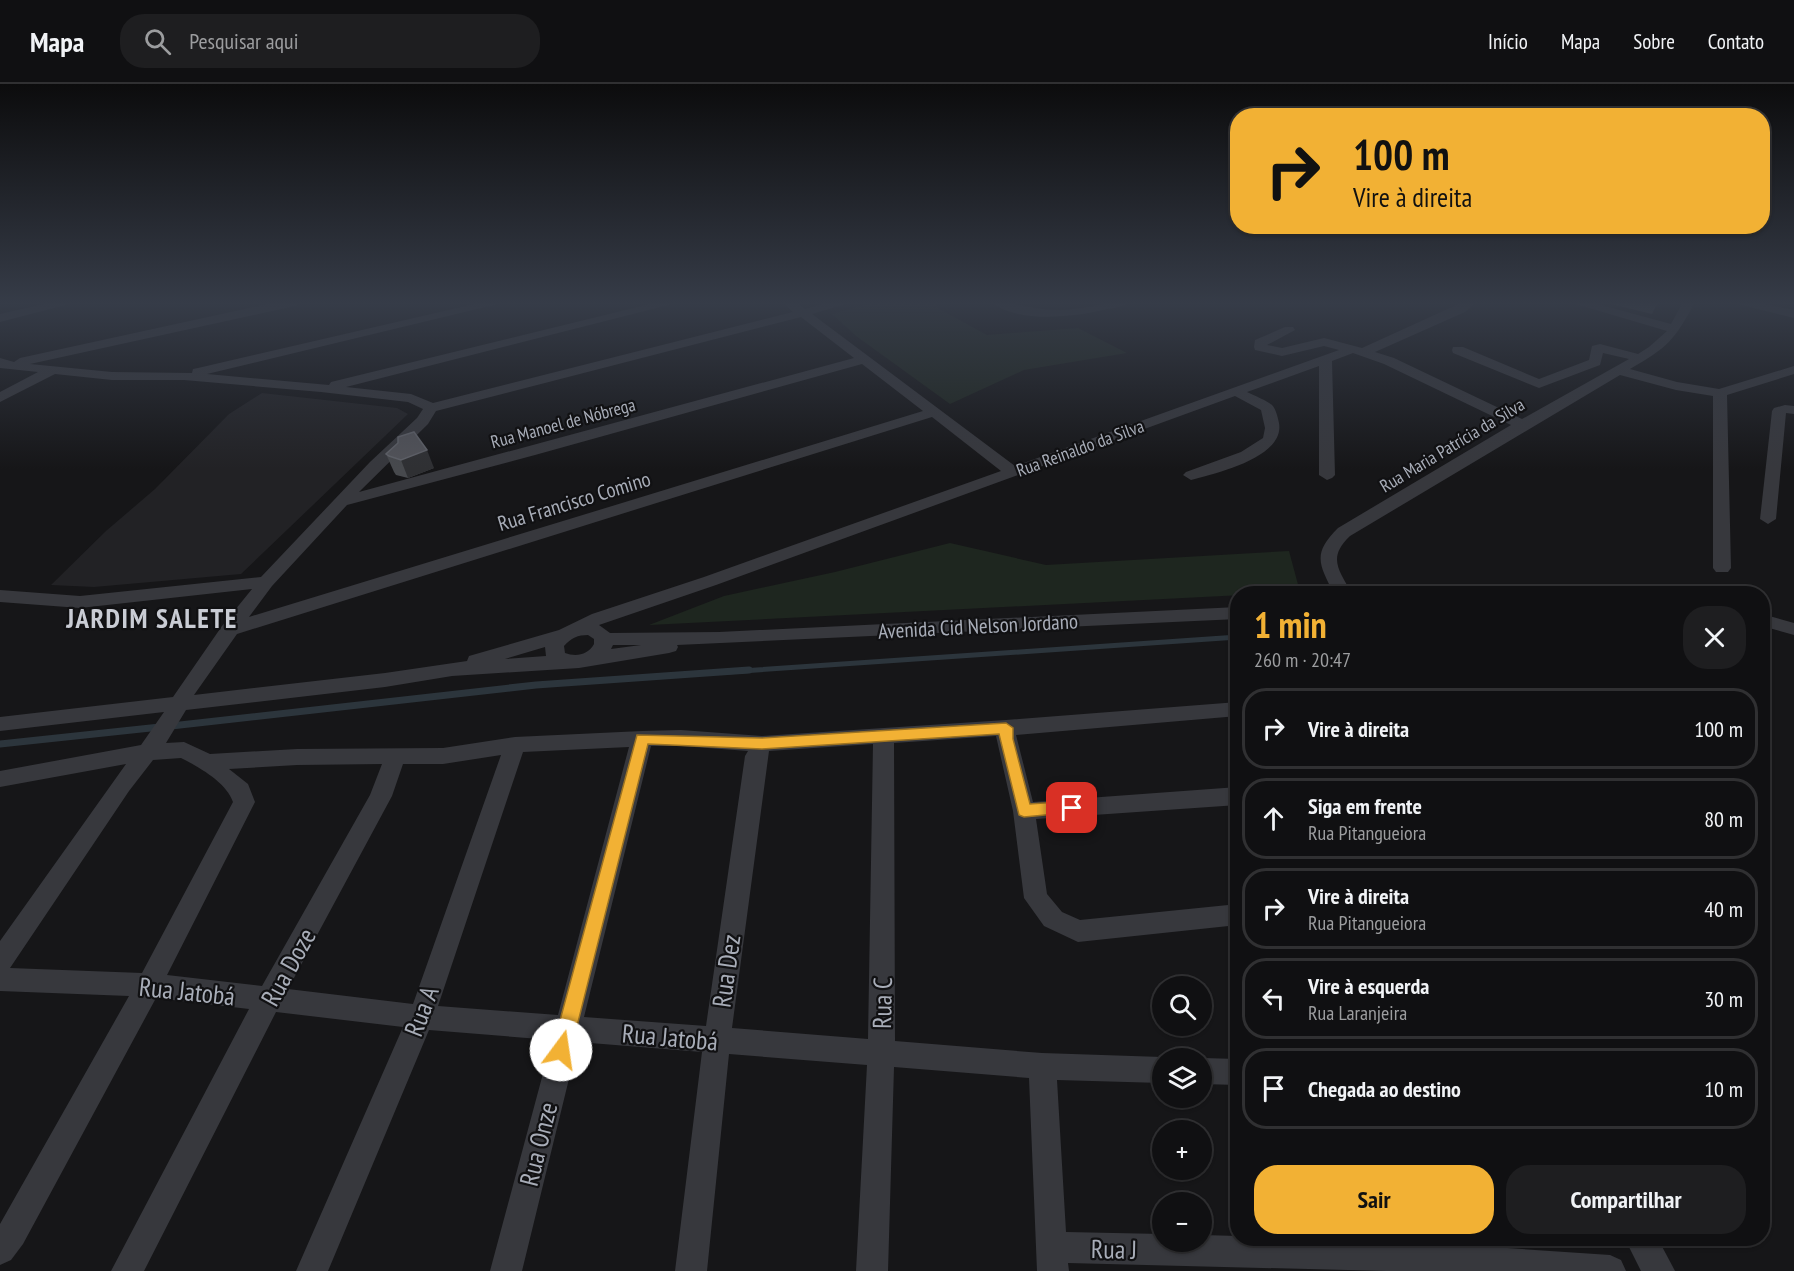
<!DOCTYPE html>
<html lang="pt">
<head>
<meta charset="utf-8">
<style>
	body { margin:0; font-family:"PT Sans Narrow",sans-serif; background:#1e1e20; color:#f1f3f6; height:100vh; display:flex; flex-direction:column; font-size:22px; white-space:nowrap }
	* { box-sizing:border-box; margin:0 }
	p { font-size:20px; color:#9c9d9f }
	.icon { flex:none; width:33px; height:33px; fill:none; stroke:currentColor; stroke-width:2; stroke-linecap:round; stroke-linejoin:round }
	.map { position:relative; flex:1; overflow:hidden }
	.details { position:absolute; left:1230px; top:502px; width:540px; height:660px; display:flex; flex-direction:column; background:#101012; border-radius:24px; box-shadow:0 2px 4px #0004,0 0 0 2px #303032 }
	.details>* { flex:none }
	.guide { position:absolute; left:1230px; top:24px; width:540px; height:126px; border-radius:24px; box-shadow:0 2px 4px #0004,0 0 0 2px #303032; background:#f2b134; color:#111; overflow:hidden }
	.fabs { position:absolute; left:1152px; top:892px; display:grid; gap:12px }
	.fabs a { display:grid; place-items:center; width:60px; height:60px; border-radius:50%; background:#101012; box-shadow:0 2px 4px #0004,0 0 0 2px #303032; font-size:30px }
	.pin { position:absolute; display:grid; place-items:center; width:51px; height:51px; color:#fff; margin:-26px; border-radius:12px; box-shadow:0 3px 9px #0006 }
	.me { position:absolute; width:66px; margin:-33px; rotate:14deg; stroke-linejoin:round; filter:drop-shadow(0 0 4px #0008) }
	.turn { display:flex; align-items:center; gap:21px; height:126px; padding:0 24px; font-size:27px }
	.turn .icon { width:78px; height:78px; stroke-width:2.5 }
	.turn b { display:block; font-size:42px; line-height:51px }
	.round { display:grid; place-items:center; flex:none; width:63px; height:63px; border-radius:24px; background:#1e1e20 }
	.headline { display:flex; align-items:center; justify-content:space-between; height:102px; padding:0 24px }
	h1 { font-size:36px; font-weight:800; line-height:45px; color:#f2b134 }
	.button { display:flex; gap:12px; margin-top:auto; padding:12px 24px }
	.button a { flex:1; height:69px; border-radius:24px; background:#f2b134; color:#111; font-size:24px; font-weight:800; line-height:69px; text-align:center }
	.button a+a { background:#1e1e20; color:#f1f3f6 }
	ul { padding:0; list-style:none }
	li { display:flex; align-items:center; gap:18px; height:81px; margin:0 12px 9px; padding:0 12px; border:3px solid #303032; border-radius:24px }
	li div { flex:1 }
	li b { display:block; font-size:22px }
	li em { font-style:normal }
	header { display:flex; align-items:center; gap:36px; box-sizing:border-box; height:84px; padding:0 30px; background:#101012; border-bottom:2px solid #303032 }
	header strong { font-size:28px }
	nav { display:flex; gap:33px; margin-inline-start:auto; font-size:21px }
	.search { width:420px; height:54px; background:#1e1e20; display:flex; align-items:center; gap:15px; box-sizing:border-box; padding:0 21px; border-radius:24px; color:#9c9d9f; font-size:22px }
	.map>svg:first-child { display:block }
	.built { fill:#222225 }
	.green { fill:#1e261f }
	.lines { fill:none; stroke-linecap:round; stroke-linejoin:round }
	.stream-far1 { stroke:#2c353c; stroke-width:5 }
	.stream { stroke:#2c353c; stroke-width:7 }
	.minor { fill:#37383d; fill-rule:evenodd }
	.wall { fill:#47494d }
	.shaded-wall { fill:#2f3033 }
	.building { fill:#525359; stroke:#5f6168; stroke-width:1.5 }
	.route { fill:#f2b134; stroke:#9d7322; stroke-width:1.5 }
	.labels { text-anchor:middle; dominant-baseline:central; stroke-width:4.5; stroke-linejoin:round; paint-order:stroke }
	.far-street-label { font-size:18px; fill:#a8adb8; stroke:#111113 }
	.street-label { font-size:21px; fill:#a8adb8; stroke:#111113 }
	.near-street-label { font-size:26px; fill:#a8adb8; stroke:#111113 }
	.district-label { font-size:27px; font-weight:bold; letter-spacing:1.5px; fill:#c9ccd4; stroke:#111113 }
</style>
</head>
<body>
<header>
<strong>Mapa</strong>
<div class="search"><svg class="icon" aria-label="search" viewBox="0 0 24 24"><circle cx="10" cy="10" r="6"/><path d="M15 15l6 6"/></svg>Pesquisar aqui</div>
<nav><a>Início</a><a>Mapa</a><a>Sobre</a><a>Contato</a></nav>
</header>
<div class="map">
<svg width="1794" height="1187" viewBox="0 0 1794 1187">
	<rect width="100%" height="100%" fill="#161618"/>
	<path class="built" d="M262,309L397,324L408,330L241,490L94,503L51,501L106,447L155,405L229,330Z"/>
	<g class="green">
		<path d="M876,218H948L934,222L987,251L1078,244L1127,269L1024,286L950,320L856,252L832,230Z"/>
		<path d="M950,459L1046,481L1289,467L1300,508L649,541L724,512L835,488Z"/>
	</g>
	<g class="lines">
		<path class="stream-far1" d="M727,588L1238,553"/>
		<g class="stream">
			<path d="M171,642L536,601L749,586"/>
			<path d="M0,660L160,643"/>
		</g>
		<g class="minor">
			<path d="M53,218H77L0,238V230Z"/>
			<path d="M277,218H301L295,222L30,280L112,288L192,289L193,285L198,284L483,218H506L207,290L329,301L331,298L658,218H680L346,303L411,310L433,319L793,228L782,218H796L805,225L830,218H852L812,230L1015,382L1339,266L1324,262L1282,272L1255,266L1254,263L1255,256L1285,243H1293L1295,246L1267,261L1282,264L1324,254L1362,264L1463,218H1477L1465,228L1375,268L1394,274L1522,335L1629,275L1603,269L1600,281L1539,304L1453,269L1452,266L1453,263H1463L1539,295L1589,276L1592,262L1600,260L1638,270L1649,263L1667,247L1569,218H1590L1671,240L1683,218H1695C1674,257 1668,263 1630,285L1677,298L1719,305L1794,282V290L1727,311L1731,484L1728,488H1716L1713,484V312L1676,306L1620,291L1350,452C1327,474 1339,486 1352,510H1334C1319,480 1312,470 1338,444L1511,341L1384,280L1353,269L1332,277L1335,391L1332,394L1327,396L1319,391V282L1247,308C1255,312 1266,316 1272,321C1276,325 1278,334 1279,339C1285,373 1217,389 1191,396L1183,391L1186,388L1241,368L1263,354L1265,344L1261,326L1235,312L716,501L599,541L610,549L719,548L1238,523V535L677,561L678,563L676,567L669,569L579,584L452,592L385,603L186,626L166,659L184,658L210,670L297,665L443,664L515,653L642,647L681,646L762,652L1006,636L1238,618V632L1016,651L1033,718L1238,703V721L1036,735L1047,810L1062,828L1080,836L1238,820V841L1078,858L1044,842L1024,814L1013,727L996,652L894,659L895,957L1042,969L1162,973L1168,975H1162V999L1057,996L1066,1148L1162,1150V1158H1202V1151L1238,1152V1155H1374L1610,1171L1621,1176L1626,1187H1386L1068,1179L1069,1187H1037L1029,994L894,983L888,1187H856L867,981L729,970L707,1187H675L702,968L578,958L522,1187H490L552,956L429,946L328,1187H296L403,943L276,928L144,1187H111L249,925L156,914L23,1160L11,1176L0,1181V1140L129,912L0,907V857L126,680L0,703V687L141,661L164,628L0,647V633L173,613L222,542L252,505L80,524L0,518V506L80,512L261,493L370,378L417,334L423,325L408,318L321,308L184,296H112L55,290L0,318V308L38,288L0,284V274L14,278L20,274ZM801,233L854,274L359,408L428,340L436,327ZM862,280L923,327L249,533L272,502L347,421L535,371ZM932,333L1001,387L704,493L592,530L559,546L469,572L467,577L385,589L194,611L237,550ZM588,551L594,555V560C588,571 576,573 565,569L564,562C571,554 578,551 588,551ZM613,561H641L611,565ZM545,563L546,572L505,575ZM873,660L868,955L732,944L769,667ZM651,662H681L748,667L745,672L706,942L584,933ZM629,663L558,931L438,922L523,668ZM501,671L413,920L288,905L392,712L403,680H443ZM181,674C199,683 227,699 233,718L142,889L10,884L129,707L153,676ZM382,680L370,711L262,902L167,891L255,718L248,700L229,685L297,681Z"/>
			<path d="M991,218C1014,218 1035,226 1058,226C1082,226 1104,218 1129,218C1123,223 1114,224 1107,225C1075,233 1019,240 991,218Z"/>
			<path d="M1730,218H1755L1794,226V234Z"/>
			<path d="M1785,321L1794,322V330L1786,329L1776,435L1768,440L1760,435L1772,327L1774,324Z"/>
			<path d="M1762,530L1794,539V551L1762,542Z"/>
			<path d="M1202,974L1238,975V1001L1202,1000V975H1198Z"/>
			<path d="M1625,1155H1658L1675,1187H1641Z"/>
		</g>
	</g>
	<g class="wall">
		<path d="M1603,218H1658L1652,230Z"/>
		<path d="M386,370L434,384L408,394L396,391L394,388Z"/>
	</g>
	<path class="shaded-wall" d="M427,366L434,384L408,394L401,376Z"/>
	<path class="building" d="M414,348L427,366L401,376L389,372L386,370L398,359V353Z"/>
	<linearGradient id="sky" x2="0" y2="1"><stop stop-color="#0c0c0d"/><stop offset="0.57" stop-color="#363c48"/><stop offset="1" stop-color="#363c48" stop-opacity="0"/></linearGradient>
	<rect width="1794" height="385" fill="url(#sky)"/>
	<path class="route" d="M1006,639L1013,644V655L1030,720L1072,717L1077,719L1079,724L1077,728L1024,733L1019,731L999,650L762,665L648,660L571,966L568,973L561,975L555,973L552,966L637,651L762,654Z"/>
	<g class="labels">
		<g class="far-street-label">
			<text transform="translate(563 339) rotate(-15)">Rua Manoel de Nóbrega</text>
			<text transform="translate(1452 361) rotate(-31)">Rua Maria Patrícia da Silva</text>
			<text transform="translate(1080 364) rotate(-20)">Rua Reinaldo da Silva</text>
		</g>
		<g class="street-label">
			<text transform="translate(574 417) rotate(-17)">Rua Francisco Comino</text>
			<text transform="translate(978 542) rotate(-3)">Avenida Cid Nelson Jordano</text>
		</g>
		<g class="near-street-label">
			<text transform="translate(288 883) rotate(-61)">Rua Doze</text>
			<text transform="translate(726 887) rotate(-82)">Rua Dez</text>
			<text transform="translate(187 907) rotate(6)">Rua Jatobá</text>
			<text transform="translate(882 919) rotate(-89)">Rua C</text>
			<text transform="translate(421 927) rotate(-69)">Rua A</text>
			<text transform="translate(670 953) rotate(5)">Rua Jatobá</text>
			<text transform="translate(538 1060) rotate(-76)">Rua Onze</text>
			<text transform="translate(1114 1165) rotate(1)">Rua J</text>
		</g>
		<g class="district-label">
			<text x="152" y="534">JARDIM SALETE</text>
		</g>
	</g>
</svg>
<div class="fabs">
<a><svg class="icon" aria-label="search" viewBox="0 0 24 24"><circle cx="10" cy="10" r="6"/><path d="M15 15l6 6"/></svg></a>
<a><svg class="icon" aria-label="layers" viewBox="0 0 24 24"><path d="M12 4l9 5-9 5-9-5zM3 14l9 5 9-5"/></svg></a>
<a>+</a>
<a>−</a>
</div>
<div class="pin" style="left:1072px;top:724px;background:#d93025"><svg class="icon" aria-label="arrive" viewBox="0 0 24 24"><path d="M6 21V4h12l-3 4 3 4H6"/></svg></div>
<svg class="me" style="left:561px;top:966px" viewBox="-20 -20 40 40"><circle r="19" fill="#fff"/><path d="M0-13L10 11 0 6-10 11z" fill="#f2b134"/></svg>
<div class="guide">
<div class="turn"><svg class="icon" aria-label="right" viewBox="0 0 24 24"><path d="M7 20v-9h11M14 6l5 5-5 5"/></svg><div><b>100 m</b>Vire à direita</div></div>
</div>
<section class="details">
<div class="headline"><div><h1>1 min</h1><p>260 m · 20:47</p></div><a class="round"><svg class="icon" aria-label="close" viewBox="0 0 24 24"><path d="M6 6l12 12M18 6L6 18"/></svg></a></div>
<ul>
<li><svg class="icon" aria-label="right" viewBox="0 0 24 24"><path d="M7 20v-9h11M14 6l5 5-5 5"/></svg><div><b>Vire à direita</b></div><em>100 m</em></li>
<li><svg class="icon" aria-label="ahead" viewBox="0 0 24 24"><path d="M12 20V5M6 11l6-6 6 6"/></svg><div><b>Siga em frente</b><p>Rua Pitangueiora</p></div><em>80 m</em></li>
<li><svg class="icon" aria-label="right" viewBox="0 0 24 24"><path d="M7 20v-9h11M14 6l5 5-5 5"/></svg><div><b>Vire à direita</b><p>Rua Pitangueiora</p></div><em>40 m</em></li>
<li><svg class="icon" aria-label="left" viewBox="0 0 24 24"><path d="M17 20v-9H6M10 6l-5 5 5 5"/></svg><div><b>Vire à esquerda</b><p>Rua Laranjeira</p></div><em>30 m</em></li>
<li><svg class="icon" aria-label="arrive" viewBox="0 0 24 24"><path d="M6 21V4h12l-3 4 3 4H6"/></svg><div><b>Chegada ao destino</b></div><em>10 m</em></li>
</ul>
<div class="button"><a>Sair</a><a>Compartilhar</a></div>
</section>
</div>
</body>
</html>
